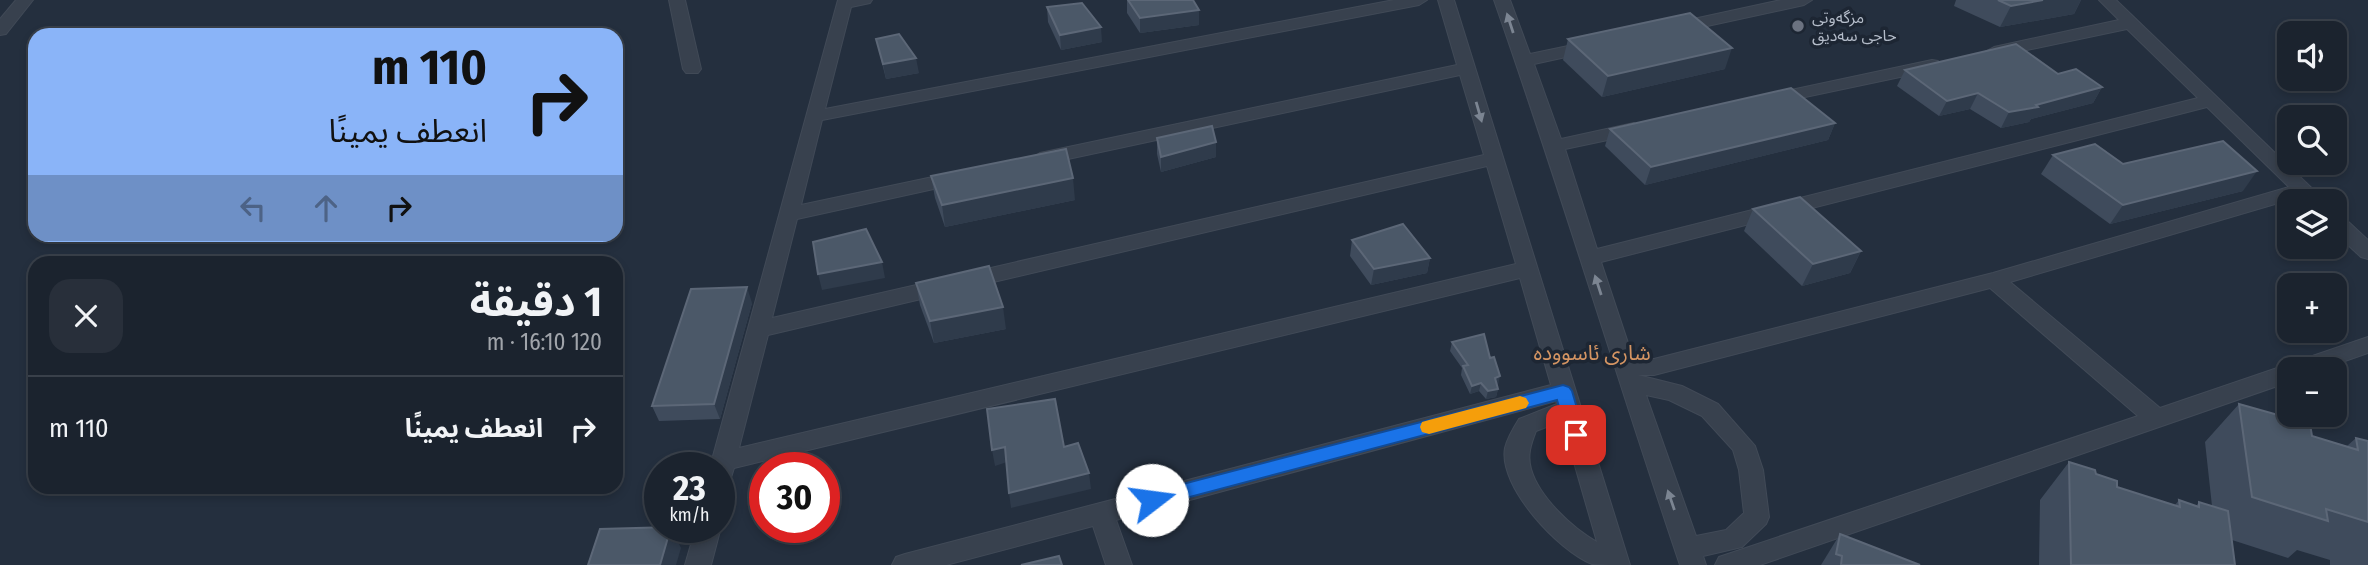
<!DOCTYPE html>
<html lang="ar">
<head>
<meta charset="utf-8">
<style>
	body { margin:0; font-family:"Fira Sans Condensed","Noto Sans Arabic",sans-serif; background:#282f3a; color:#f1f3f6; direction:rtl; height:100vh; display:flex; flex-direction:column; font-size:26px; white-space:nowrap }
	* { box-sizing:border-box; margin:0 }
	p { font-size:23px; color:#a0a4aa }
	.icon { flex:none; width:38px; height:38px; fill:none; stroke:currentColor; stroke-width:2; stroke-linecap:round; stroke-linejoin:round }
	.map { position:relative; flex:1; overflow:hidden; direction:ltr }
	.details { position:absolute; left:28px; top:256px; width:595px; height:238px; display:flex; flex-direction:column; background:#1b232e; border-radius:21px; box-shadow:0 4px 10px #0003,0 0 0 2px #39404a; direction:rtl }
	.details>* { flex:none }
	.banner { position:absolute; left:28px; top:28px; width:595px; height:214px; border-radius:21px; box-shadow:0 4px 10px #0003,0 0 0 2px #39404a; direction:rtl; background:#8ab4f8; color:#111; overflow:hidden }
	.tools { position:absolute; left:2277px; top:21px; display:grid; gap:14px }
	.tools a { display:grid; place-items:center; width:70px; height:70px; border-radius:14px; background:#1b232e; box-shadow:0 4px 10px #0003,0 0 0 2px #39404a; font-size:35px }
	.speed { position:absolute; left:644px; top:452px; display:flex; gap:14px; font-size:35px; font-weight:700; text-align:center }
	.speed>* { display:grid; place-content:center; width:91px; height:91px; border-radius:50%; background:#1b232e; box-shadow:0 4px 10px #0003,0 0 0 2px #39404a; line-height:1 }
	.speed small { font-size:18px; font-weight:400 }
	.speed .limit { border:10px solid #d22; background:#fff; color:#111 }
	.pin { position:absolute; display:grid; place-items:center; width:60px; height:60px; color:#fff; margin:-30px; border-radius:14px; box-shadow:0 4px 10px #0006 }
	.me { position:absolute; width:77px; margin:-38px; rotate:75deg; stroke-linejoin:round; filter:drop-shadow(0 0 5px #0008) }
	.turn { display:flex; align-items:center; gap:24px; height:147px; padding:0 21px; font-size:32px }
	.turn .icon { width:91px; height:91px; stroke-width:2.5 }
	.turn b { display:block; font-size:49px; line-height:60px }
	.lanes { display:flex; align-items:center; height:66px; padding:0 21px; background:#0003; justify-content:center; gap:35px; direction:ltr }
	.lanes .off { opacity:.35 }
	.round { display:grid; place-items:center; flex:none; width:74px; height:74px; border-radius:21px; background:#282f3a }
	.head { display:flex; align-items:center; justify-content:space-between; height:119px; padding:0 21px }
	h1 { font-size:42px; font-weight:700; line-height:52px }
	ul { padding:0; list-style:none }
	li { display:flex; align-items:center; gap:21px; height:105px; padding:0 21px; border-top:2px solid #39404a }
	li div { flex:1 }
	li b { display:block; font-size:26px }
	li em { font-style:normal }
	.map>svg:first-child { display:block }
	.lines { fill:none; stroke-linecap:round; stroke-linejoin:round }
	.minor-casing { stroke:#414a57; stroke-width:2 }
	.minor { fill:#38414e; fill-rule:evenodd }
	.wall { fill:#3f4b5c }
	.shaded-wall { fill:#2f3b4b }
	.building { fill:#4b5868; stroke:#5c6777; stroke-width:2 }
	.oneway { fill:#7c8592 }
	.route { fill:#1a73e8; stroke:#114b97; stroke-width:2 }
	.slow { fill:#f59e0b }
	.worship-dot { fill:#6b7280; stroke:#1d2633; stroke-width:2.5 }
	.labels { text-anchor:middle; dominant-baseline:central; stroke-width:7; stroke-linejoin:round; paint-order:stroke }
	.far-poi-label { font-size:16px; fill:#b4bcc9; stroke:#1d2633; text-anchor:start }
	.neighbourhood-label { font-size:21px; fill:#d59563; stroke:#1d2633 }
</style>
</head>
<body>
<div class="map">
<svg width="2368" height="565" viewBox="0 0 2368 565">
	<rect width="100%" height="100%" fill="#242f3e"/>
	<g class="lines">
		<g class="minor-casing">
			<g id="minor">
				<path d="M16,0H33L6,34L0,35V19Z"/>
				<path d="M669,0H685L701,69L698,73H686L683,69Z"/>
				<path d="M838,0H872L870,3L851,7L825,109L1394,0H1427L1419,5L822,120L801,205L961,171L968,173L971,177L968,181L961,183L797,219L772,318L1484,155L1460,75L1040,165L1031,159L1040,153L1457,65L1438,0H1454L1630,565C1619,565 1603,565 1592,564C1559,551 1498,487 1505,448C1507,439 1514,427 1519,419L1557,404L1556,401L1116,520L1132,565H1106L1093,526L946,565H892L896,557L905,554L1551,385L1520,278L734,468L728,487L719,490V467H710ZM1487,166L1516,264L739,448L768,335ZM1562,421L1597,542C1572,528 1539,497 1531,469C1527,455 1531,444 1536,431Z"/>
				<path d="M1494,0H1510L1530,54L1592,41L1600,46L1598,50L1534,64L1561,139L1634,123L1643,129L1641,133L1565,149L1597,249L2198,98L2127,29L1994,57L1985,52L1994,47L2119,20L2099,0H2116L2325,201H2304L2299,197L2010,282L2160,408L2368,337V353L2322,369H2289V382L1760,565H1715L1719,557L2138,416L1990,288L1654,375H1638L1682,386L1718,404L1755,446L1763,470L1769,517L1766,524L1742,547L1703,556L1706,565H1680C1616,376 1559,185 1494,0ZM2207,107L2289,187L1993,273L1654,359L1633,358L1601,262ZM1646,395L1669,400L1702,416L1733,450L1739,470L1744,513L1726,530L1696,536Z"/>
				<path d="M1781,0H1812L1804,5L1675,33L1667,28L1675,23Z"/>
				<path d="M1932,60L1938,61L1941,65L1938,69L1772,104L1763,99L1772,94Z"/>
				<path d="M2334,214L2341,215L2368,240V259L2361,257L2334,232Z"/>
				<path d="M719,524L721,527L711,565H685L696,527H719Z"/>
			</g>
		</g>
		<use href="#minor" class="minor"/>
	</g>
	<g class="wall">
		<path d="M1127,0H1193L1199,10V25L1140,33L1127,13Z"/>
		<path d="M1956,0H2081L2074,14L2000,27L1954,6Z"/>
		<path d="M1047,7L1102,42L1061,50L1048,22Z"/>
		<path d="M876,39L919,73L886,79Z"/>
		<path d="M1568,39L1725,69L1602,97L1563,60Z"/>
		<path d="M1905,70L2058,74L2102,87L2093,103L2031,119L2029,122L2001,128L1970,109L1939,116L1897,86Z"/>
		<path d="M1835,123L1828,140L1645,185L1605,146L1610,129Z"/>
		<path d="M1157,138L1216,157L1161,172L1157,154Z"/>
		<path d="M2053,155L2123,164L2243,191L2110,224L2041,174Z"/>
		<path d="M931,176L1075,200L945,227L935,198Z"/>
		<path d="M1753,209L1861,251L1850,273L1802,286L1744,231Z"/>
		<path d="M1352,240L1430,258L1427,273L1371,285L1350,256Z"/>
		<path d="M916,283L1006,329L934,343L920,305Z"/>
		<path d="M752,303L720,419L659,421L652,406Z"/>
		<path d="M1452,342L1490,358L1498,385H1497L1498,389L1496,397L1486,399L1479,391L1470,394L1461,375L1462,368L1450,351Z"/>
		<path d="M2239,404L2312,436L2347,446L2356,438L2368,441V565H2330V560L2297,550L2288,558L2232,540L2235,565H2039L2040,500L2069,462L2096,474L2117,487L2175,505L2179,500L2196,506L2199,502L2212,506L2205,442Z"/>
		<path d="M1840,534L1920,565H1821Z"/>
	</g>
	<g class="shaded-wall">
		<path d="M2043,0H2081L2074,14L2000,27L2011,6Z"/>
		<path d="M1199,10V25L1140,33V18Z"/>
		<path d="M1101,27L1102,42L1061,50L1060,35Z"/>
		<path d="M1732,48L1725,69L1602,97L1608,76Z"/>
		<path d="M916,58L919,73L886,79L883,64Z"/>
		<path d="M2102,87L2093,103L2031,119L2029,122L2001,128L2009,112Z"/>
		<path d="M1978,93L1970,109L1939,116L1947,101Z"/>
		<path d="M1835,123L1828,140L1645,185L1651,167Z"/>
		<path d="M1216,142V157L1161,172V157Z"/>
		<path d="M2257,171L2243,191L2110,224L2123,205Z"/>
		<path d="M1073,178L1075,200L945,227L942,205Z"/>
		<path d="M1861,251L1850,273L1802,286L1813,264Z"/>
		<path d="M1430,258L1427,273L1371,285L1374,269Z"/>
		<path d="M882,262L885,278L822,290L818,274Z"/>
		<path d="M747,287L752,303L720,419L714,404Z"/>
		<path d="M1003,307L1006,329L934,343L930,321Z"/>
		<path d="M1500,376L1498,385L1493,386L1495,378Z"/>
		<path d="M1481,383L1479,391L1470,394L1472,386Z"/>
		<path d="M1498,389L1496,397L1486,399L1488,391Z"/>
		<path d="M1005,447L1007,462L995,466L992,450Z"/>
		<path d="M1089,473L1091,489L1011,508L1009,493Z"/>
		<path d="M671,527L681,548L676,565H660Z"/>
	</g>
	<g class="building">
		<path d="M1128,0H1193L1199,10L1140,18Z"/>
		<path d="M1998,0H2043L2011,6Z"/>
		<path d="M1082,3L1101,27L1060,35L1047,7Z"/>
		<path d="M1690,13L1732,48L1608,76L1568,39Z"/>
		<path d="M899,34L916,58L883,64L876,39Z"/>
		<path d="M2016,44L2058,74L2076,69L2102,87L2036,105L2038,107L2009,112L1978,93L1947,101L1905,70Z"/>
		<path d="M1791,88L1835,123L1651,167L1610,129Z"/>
		<path d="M1212,126L1216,142L1161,157L1157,138Z"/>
		<path d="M2223,141L2257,171L2123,205L2053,155L2095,144L2123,164Z"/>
		<path d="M1066,149L1073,178L942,205L931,176Z"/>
		<path d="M1800,197L1861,251L1813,264L1753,209Z"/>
		<path d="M1403,224L1430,258L1374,269L1352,240Z"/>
		<path d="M866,229L882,262L818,274L813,242Z"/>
		<path d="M989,266L1003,307L930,321L916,283Z"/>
		<path d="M747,287L714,404L652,406L691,289Z"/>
		<path d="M1484,334L1490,358L1494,357L1500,376L1495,378L1498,389L1488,391L1481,383L1472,386L1463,366L1468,365L1452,342Z"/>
		<path d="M1055,399L1064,447L1078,443L1089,473L1009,493L1005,447L992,450L987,409Z"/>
		<path d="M2239,404L2310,424L2312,436L2358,450L2356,438L2368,441V522L2326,509L2328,521L2252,497Z"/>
		<path d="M2069,462L2095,470L2096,474L2117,481V487L2180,507L2179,500L2199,507V502L2228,511L2235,565H2071Z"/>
		<path d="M671,527L660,565H588L600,529Z"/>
		<path d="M1840,534L1920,565H1841L1842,556L1836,554Z"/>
		<path d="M1059,556L1062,565H1021Z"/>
	</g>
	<defs><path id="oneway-solid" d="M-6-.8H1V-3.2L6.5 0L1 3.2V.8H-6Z" transform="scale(1.75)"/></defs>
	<g class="oneway">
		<use href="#oneway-solid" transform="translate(1510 23) rotate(-108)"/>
		<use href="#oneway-solid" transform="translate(1479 112) rotate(74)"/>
		<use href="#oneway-solid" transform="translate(1598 285) rotate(-108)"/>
		<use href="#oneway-solid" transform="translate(1671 500) rotate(-109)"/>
	</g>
	<path class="route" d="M1563,385L1569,387L1572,391L1585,435L1583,440H1570L1567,435L1557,400L1152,507L1145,505L1143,500L1145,494L1152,492Z"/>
	<path class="slow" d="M1520,396L1526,398L1529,403L1526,408L1429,434L1422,432L1420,427L1422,422L1429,420Z"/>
	<circle class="worship-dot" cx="1798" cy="26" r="7"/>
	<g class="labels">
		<g class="far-poi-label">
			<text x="1812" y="17">مزگەوتی<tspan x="1812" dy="18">حاجی سەدیق</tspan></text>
		</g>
		<g class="neighbourhood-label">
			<text x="1592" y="353">شاری ئاسوودە</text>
		</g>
	</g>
</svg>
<div class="tools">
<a><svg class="icon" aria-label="sound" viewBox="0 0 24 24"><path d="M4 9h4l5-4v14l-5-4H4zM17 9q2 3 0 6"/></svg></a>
<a><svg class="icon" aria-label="search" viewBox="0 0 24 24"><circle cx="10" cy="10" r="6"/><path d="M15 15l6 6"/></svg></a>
<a><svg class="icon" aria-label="layers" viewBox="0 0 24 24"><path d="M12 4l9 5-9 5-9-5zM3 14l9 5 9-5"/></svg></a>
<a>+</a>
<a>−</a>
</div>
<div class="speed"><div>23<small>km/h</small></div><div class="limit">30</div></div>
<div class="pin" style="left:1576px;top:435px;background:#d93025"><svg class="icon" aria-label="arrive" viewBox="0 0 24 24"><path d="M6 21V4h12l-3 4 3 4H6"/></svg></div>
<svg class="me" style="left:1152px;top:500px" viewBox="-20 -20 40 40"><circle r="19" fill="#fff"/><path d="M0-13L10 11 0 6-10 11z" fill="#1a73e8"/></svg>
<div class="banner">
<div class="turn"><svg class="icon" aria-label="right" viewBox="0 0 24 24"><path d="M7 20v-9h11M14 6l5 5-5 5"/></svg><div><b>110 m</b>انعطف يمينًا</div></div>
<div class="lanes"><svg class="icon off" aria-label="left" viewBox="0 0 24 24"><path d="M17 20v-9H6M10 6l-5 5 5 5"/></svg><svg class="icon off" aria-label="ahead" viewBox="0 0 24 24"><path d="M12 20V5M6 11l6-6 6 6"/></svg><svg class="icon" aria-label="right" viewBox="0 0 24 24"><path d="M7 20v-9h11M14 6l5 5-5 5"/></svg></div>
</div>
<section class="details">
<div class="head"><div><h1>1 دقيقة</h1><p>120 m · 16:10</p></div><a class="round"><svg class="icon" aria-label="close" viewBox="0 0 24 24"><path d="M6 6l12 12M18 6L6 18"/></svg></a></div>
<ul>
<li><svg class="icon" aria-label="right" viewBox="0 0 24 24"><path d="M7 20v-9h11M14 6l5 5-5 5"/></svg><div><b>انعطف يمينًا</b></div><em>110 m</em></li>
</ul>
</section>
</div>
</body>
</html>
